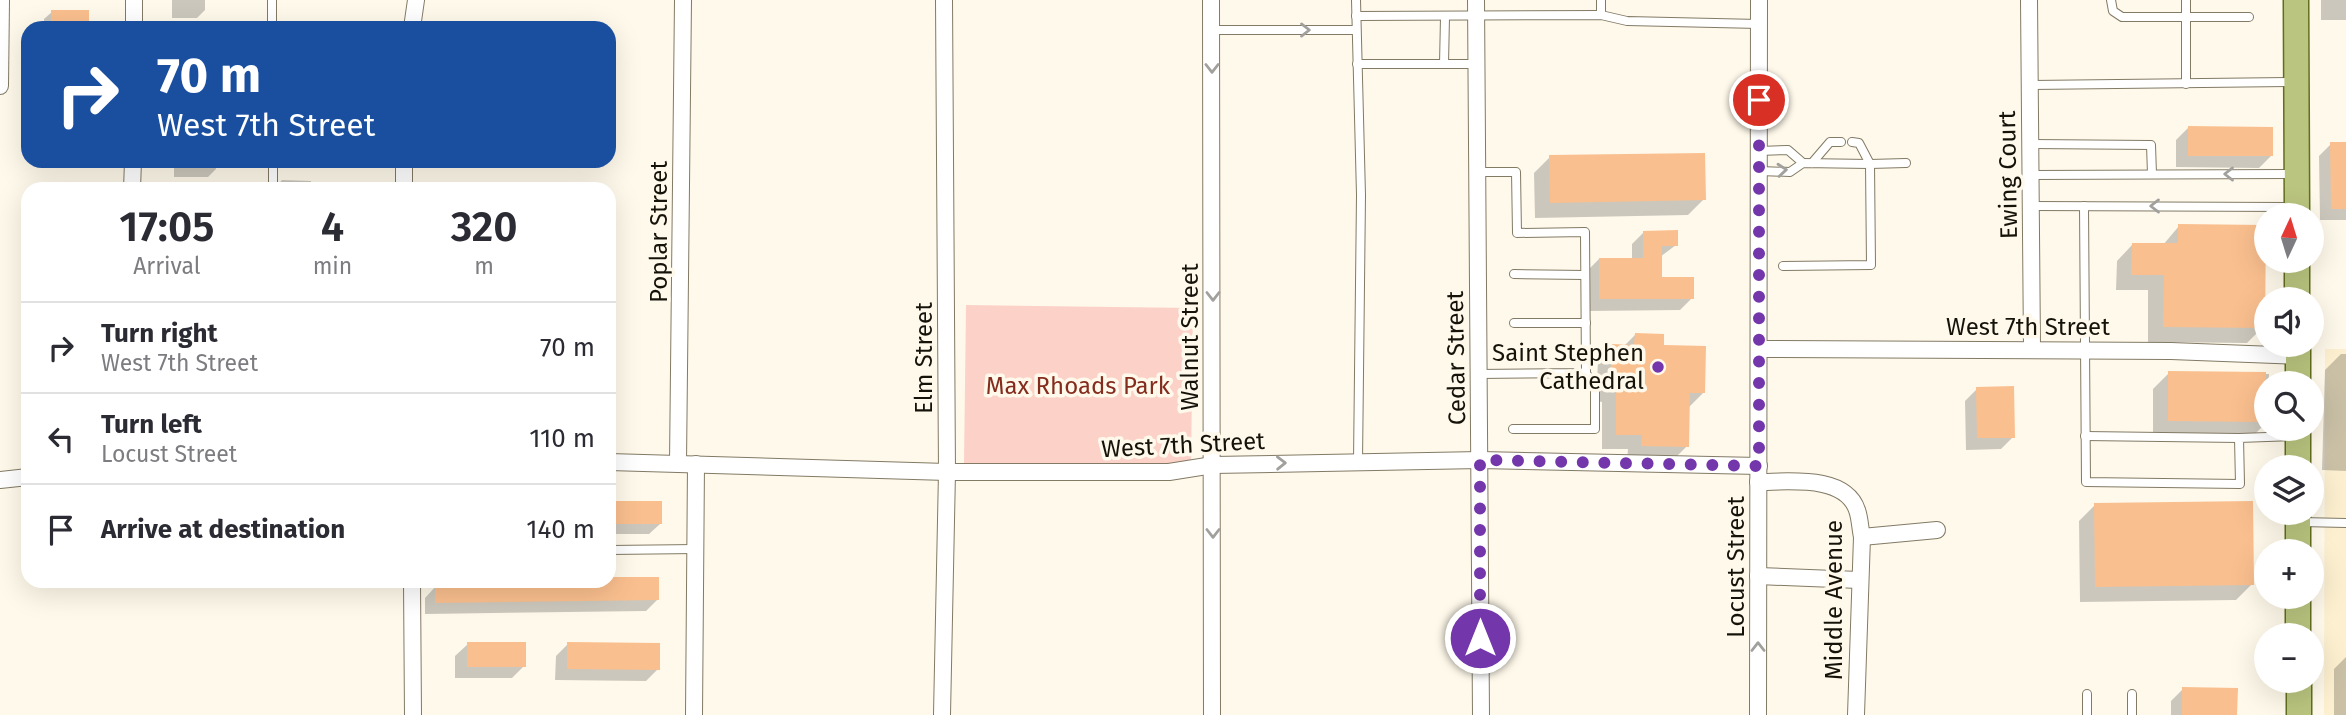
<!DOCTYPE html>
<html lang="en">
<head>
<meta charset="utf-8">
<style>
	body { margin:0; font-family:"Fira Sans",sans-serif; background:#f2f2f3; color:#2b2b33; height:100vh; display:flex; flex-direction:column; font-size:26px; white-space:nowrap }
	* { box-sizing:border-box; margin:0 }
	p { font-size:23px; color:#7c7c81 }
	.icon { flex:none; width:38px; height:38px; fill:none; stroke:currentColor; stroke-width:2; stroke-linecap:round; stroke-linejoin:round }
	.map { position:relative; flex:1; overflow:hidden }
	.details { position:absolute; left:21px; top:182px; width:595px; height:406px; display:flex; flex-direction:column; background:#fff; border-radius:21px; box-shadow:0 7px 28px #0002 }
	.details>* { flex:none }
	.guide { position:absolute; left:21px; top:21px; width:595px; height:147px; border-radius:21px; box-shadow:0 7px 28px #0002; background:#1a4fa0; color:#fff; overflow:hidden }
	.needle { width:46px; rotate:4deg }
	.tools { position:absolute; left:2254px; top:203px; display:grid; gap:14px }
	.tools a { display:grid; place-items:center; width:70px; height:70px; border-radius:50%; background:#fff; box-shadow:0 7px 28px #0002; font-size:35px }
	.pin { position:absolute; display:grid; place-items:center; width:60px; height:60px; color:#fff; margin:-30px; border:4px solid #fff; border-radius:50%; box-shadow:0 2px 7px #0007 }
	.me { position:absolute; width:77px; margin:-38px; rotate:0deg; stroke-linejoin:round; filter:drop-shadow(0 0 5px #0008) }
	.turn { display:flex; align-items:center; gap:24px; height:147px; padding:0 21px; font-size:32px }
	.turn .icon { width:91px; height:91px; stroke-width:2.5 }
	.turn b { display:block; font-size:49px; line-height:60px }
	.eta { display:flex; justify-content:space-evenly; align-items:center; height:119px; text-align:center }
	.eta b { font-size:42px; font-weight:600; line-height:49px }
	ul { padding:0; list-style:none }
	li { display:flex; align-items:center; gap:21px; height:91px; padding:0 21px; border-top:2px solid #e1e1e2 }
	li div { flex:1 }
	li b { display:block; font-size:26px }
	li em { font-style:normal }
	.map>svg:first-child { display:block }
	.built { fill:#fcf0d0 }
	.green { fill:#fbd1c8 }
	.shadow { fill:#0003 }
	.building { fill:#fabf8e }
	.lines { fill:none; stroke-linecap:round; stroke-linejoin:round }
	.service-casing { stroke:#827a65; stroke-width:10 }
	.minor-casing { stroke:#827a65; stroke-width:18 }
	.primary-casing { stroke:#626e1f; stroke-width:27 }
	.service { stroke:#fff; stroke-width:8 }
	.minor { stroke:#fff; stroke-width:16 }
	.primary { stroke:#bac57f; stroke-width:24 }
	.oneway { stroke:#a1a09d }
	.route { stroke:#7436ab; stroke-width:12; stroke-dasharray:0 21.6 }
	.poi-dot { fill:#7436ab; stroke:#fff9eb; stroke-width:2.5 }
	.labels { text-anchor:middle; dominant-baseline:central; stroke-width:7; stroke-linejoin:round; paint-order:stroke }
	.street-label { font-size:24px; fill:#15120a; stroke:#fff9eb }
	.poi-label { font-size:24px; fill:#15120a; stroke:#fff9eb; text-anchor:end }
	.park-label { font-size:24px; fill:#842d1f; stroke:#fff9eb }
</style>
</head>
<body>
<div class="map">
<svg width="2346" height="715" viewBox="0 0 2346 715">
	<rect width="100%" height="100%" fill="#fff9eb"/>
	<path class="built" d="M2325,349H2346V715H2324Z"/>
	<path class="green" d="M966,305L1193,308L1191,467L964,465Z"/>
	<g class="shadow">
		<path d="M172,0H205V10L197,18H172Z"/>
		<rect x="2321" y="0" width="25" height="20"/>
		<path d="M52,12L87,28H44V19Z"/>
		<path d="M2188,128L2271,156L2259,168L2176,167V140Z"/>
		<path d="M2331,144H2346V220H2320L2319,156Z"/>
		<path d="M1550,157L1704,199L1688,215L1535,218L1534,173Z"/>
		<path d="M174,161H216V169L208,177H174Z"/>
		<path d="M282,180L311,181V189H274Z"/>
		<path d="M2179,226L2263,327L2247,343L2148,342V290H2116L2117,261L2132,245H2163Z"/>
		<path d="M1644,232L1676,245L1660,257V279L1692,298L1680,310L1588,311L1587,271L1599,259H1632V244Z"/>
		<path d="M1635,335L1662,346L1703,393L1688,408L1687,446L1672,461L1627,460L1628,449H1602V402L1596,401L1598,361L1612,346H1624Z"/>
		<path d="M2341,354H2346V471L2322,470L2325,370Z"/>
		<path d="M2169,373L2269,374L2266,423L2252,437L2153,436V389Z"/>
		<path d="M1977,389L2013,437L2001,449L1966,450L1965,401Z"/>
		<path d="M609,503L660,524L649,534H609Z"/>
		<path d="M2095,505L2252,584L2236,600L2080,602L2079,521Z"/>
		<path d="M609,579L658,599L646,611L425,614V598L436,586H485L491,581Z"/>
		<path d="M468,644L524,666L512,678H455V656Z"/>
		<path d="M568,644L658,669L646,681L555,680L556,656Z"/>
		<path d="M2346,657V715H2334V669Z"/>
		<path d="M2183,689L2236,715H2171V701Z"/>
	</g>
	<g class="building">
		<rect x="51" y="10" width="38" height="18"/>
		<path d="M2188,126L2273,127V156H2188Z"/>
		<path d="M2330,142H2346V209H2331Z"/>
		<path d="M1705,153L1706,200L1550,203L1549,155Z"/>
		<path d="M2178,224L2266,225L2265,328L2163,327L2164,275H2131L2132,243H2178Z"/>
		<path d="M1678,230V246H1662V277H1694V299H1599V258H1643V231Z"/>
		<path d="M1635,333L1664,334V345L1706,346L1705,393H1690L1689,447L1641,446L1642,435H1616V388L1610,387L1612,344L1634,345Z"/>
		<path d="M2168,371L2266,372V422L2168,421Z"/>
		<path d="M2014,386L2015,438H1977L1976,387Z"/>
		<rect x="609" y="501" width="53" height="23"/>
		<path d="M2253,501L2254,585L2095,587L2094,503Z"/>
		<path d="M609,577H659V600L435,603V584L609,581Z"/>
		<rect x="467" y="642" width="59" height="25"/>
		<path d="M567,642L660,643V670L567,669Z"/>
		<path d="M2182,687L2238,688L2237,715H2182Z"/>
	</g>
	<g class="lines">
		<g class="service-casing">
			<g id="service">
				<path d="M272,0V28"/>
				<path d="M1356,0L1361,195L1358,462"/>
				<path d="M1601,0V15"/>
				<path d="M2111,0L2113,11L2122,17H2249"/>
				<path d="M1356,16L1601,15L1627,21L1759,24"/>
				<path d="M1212,30H1356"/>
				<path d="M1357,64H1476"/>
				<path d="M1444,64L1445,17"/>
				<path d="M2186,84V0"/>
				<path d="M2029,85L2292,82"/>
				<path d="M1852,142L1859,143L1870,164L1906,163"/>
				<path d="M2030,144L2151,145L2152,174"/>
				<path d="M1759,151L1788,150L1803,163"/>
				<path d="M273,161V189"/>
				<path d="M1812,163L1830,142H1841"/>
				<path d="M1759,171L1790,172L1803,163L1870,164L1871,265L1783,266"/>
				<path d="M1477,172H1516L1517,233L1585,232L1586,373L1478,374"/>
				<path d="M2031,175L2294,174"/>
				<path d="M2031,206L2294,207"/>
				<path d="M2084,206L2086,482L2240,484L2239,438L2295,436"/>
				<path d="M1514,274L1585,275"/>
				<path d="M1514,323H1586"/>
				<path d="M1513,429H1595V388L1586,373"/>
				<path d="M2085,436L2239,438"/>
				<path d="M2301,522L2346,523"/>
				<path d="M609,550L697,549"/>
				<path d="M2087,715V694"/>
				<path d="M2132,715V694"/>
			</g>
		</g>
		<g class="minor-casing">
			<g id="minor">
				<path d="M1211,0L1212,715"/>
				<path d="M1476,0L1481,715"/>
				<path d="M2029,0L2032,349"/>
				<path d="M134,28V0"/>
				<path d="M412,28L416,0"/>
				<path d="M0,86L1,0"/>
				<path d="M404,161V189"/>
				<path d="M132,189L133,161"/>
				<path d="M1759,349L2171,351L2298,356"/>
				<path d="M609,462L947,472H1169L1213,465L1480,460L1759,466"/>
				<path d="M678,463L683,0"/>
				<path d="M0,480L28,477"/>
				<path d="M1758,482C1787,482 1845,474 1857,510C1860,518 1860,528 1862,537L1856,715"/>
				<path d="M1862,537L1937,530"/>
				<path d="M1758,576L1859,580"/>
				<path d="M412,581L413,715"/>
				<path d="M694,715L696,464"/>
				<path d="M942,715L947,472L944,0"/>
				<path d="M1758,715L1759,0"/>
			</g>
		</g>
		<g class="primary-casing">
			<g id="primary">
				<path d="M2296,0L2297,215"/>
				<path d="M2297,261V299"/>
				<path d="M2298,345V383"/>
				<path d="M2298,429V467"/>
				<path d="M2298,513V551"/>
				<path d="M2298,597V635"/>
				<path d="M2299,681V715"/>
			</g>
		</g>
		<use href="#service" class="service"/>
		<use href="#minor" class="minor"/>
		<use href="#primary" class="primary"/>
	</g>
	<defs><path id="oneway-chevron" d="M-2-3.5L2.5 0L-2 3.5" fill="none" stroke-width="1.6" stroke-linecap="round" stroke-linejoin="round" transform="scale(1.75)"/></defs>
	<g class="oneway">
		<use href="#oneway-chevron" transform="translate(1305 30)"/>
		<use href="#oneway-chevron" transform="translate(1212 68) rotate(90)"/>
		<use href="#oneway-chevron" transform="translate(1782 170) rotate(-5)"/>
		<use href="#oneway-chevron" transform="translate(2229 174) rotate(180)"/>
		<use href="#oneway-chevron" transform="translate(2155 206) rotate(-180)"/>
		<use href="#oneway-chevron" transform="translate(1213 296) rotate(90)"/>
		<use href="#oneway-chevron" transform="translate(1281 463) rotate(-1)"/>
		<use href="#oneway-chevron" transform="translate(1213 533) rotate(90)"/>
		<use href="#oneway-chevron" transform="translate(1758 647) rotate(-90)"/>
	</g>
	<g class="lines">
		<path class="route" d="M1480,638V460L1759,466V100"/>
	</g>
	<circle class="poi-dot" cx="1658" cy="367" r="7"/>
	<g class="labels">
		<g class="street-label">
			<text transform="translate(2008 175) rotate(-91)">Ewing Court</text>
			<text transform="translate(659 232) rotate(-90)">Poplar Street</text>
			<text x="2028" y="327">West 7th Street</text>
			<text transform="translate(1190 337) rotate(-90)">Walnut Street</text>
			<text transform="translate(924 358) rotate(-90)">Elm Street</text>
			<text transform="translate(1456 358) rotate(-91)">Cedar Street</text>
			<text transform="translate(1183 445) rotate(-3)">West 7th Street</text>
			<text transform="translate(1736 567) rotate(-90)">Locust Street</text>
			<text transform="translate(1834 600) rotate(-90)">Middle Avenue</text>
		</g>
		<g class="poi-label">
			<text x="1644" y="353">Saint Stephen<tspan x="1644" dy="28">Cathedral</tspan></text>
		</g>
		<g class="park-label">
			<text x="1078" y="386">Max Rhoads Park</text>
		</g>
	</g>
</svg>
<div class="tools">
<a><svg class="needle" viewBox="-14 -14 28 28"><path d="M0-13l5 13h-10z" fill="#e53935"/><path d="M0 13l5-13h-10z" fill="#7c7c81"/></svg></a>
<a><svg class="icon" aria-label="sound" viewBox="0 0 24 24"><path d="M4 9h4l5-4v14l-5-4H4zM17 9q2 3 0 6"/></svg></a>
<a><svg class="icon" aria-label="search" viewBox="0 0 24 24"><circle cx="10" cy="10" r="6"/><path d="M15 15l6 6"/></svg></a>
<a><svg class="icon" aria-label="layers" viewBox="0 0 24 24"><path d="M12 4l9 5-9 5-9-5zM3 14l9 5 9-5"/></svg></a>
<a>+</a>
<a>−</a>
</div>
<div class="pin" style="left:1759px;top:100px;background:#d93025"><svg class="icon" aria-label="arrive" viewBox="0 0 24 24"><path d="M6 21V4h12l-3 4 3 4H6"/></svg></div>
<svg class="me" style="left:1480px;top:638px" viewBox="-20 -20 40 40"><circle r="17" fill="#7436ab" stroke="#fff" stroke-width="3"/><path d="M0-11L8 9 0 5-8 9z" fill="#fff"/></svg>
<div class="guide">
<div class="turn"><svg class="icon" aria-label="right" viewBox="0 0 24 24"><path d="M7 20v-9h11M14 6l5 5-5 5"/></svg><div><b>70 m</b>West 7th Street</div></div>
</div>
<section class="details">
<div class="eta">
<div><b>17:05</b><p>Arrival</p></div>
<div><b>4</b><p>min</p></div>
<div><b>320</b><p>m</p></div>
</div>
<ul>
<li><svg class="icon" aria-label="right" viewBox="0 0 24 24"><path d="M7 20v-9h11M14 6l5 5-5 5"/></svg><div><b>Turn right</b><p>West 7th Street</p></div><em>70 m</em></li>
<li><svg class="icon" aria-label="left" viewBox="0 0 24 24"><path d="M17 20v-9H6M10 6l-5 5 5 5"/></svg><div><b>Turn left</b><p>Locust Street</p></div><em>110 m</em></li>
<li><svg class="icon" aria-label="arrive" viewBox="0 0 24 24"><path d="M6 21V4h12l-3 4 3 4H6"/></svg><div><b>Arrive at destination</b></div><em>140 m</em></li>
</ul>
</section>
</div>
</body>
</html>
